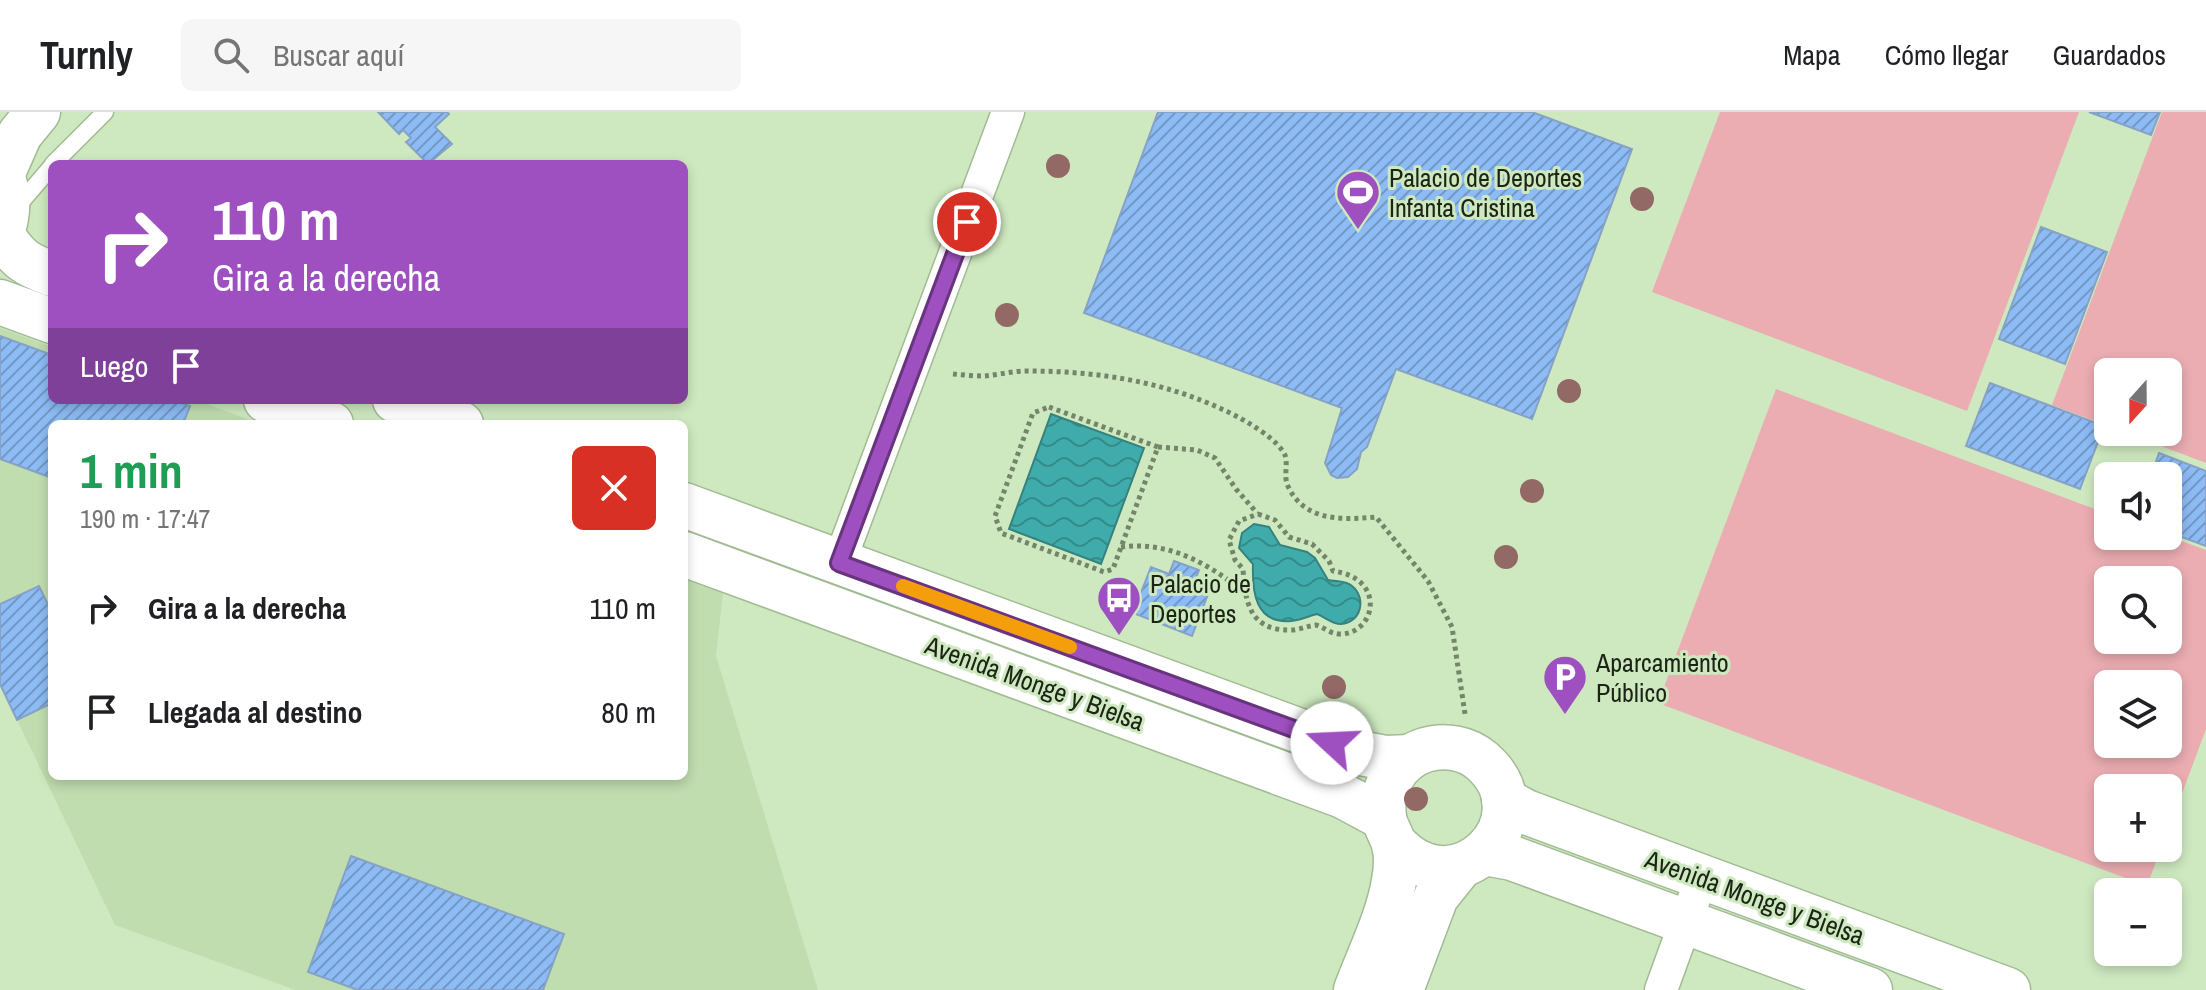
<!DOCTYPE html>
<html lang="es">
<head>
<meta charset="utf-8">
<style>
	body { margin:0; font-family:"Archivo Narrow",sans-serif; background:#f6f6f6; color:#202124; height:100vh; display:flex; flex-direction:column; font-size:30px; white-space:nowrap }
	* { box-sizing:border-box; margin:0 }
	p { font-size:26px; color:#757577 }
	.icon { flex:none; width:44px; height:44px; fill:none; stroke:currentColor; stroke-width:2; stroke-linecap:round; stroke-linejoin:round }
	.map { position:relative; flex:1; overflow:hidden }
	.drawer { position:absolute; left:48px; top:308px; width:640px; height:360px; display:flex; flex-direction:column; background:#fff; border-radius:12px; box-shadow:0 4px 12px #0003 }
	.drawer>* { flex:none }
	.hud { position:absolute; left:48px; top:48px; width:640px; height:244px; border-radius:12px; box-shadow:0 4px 12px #0003; background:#9f50c0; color:#fff; overflow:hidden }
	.needle { width:52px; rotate:201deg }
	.fabs { position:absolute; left:2094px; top:246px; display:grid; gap:16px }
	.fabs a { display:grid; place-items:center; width:88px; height:88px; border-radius:12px; background:#fff; box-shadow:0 4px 12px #0003; font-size:40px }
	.pin { position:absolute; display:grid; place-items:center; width:68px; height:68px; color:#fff; margin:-34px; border:4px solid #fff; border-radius:50%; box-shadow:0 2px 8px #0007 }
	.me { position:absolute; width:88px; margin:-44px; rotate:290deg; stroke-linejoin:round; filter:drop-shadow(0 0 6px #0008) }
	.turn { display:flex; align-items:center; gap:28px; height:168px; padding:0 32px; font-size:36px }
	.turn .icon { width:104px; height:104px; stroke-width:2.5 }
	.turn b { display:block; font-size:56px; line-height:68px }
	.then { display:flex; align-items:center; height:76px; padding:0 32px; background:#0003; gap:16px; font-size:30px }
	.round { display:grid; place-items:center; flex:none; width:84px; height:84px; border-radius:12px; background:#f6f6f6 }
	.summary { display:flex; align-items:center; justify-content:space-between; height:136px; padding:0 32px }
	h1 { font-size:48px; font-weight:700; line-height:60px; color:#1e9e55 }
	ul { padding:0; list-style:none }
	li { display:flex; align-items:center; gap:24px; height:104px; padding:0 32px }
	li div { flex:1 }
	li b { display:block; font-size:30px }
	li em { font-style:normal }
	header { display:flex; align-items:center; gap:48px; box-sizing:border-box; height:112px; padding:0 40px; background:#fff; border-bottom:2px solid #e0e0e0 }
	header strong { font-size:38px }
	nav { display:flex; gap:44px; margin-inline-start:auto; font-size:28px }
	.search { width:560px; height:72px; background:#f6f6f6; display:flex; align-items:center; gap:20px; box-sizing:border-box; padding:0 28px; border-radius:12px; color:#757577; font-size:30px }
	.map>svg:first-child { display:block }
	.built { fill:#c0ddaf }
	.green { fill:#ebadb1; fill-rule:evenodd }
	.water { fill:url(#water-waves); stroke:#35827e; stroke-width:2 }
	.building { fill:url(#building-hatch); stroke:#86a2c5; stroke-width:2 }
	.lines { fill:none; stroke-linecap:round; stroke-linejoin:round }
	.lane-casing { stroke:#a2bb94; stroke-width:19 }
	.street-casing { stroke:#a2bb94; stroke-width:35 }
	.secondary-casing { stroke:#a2bb94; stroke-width:47 }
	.path { stroke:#74866a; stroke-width:5; stroke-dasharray:4 4; stroke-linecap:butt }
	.lane { stroke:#fff; stroke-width:16 }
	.street { stroke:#fff; stroke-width:32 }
	.secondary { stroke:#fff; stroke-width:44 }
	.tree { fill:#936966 }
	.route-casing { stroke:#67347d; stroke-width:20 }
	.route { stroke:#9f50c0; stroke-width:14 }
	.slow { stroke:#f59e0b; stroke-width:14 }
	.labels { text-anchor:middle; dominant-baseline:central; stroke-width:6; stroke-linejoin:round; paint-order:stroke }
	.poi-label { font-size:26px; fill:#1b2415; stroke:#cee9c0; text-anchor:start }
	.street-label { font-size:26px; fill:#1b2415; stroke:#cee9c0 }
</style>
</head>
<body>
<header>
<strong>Turnly</strong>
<div class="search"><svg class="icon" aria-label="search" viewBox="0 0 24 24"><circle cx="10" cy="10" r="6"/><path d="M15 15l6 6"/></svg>Buscar aquí</div>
<nav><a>Mapa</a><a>Cómo llegar</a><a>Guardados</a></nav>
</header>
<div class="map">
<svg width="2206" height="878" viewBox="0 0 2206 878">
	<defs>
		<pattern id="water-waves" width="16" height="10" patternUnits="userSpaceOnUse" patternTransform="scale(2)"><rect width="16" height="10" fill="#40abab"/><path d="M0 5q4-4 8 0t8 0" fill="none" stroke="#358b8a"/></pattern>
		<pattern id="building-hatch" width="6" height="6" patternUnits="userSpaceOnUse" patternTransform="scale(2)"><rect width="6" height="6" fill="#8dbbf5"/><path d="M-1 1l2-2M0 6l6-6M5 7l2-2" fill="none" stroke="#7298c5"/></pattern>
	</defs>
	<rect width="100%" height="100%" fill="#cee9c0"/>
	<path class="built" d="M0,216L52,235V288H196L261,312H52V664H684V467L723,481L716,544L818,878H296L115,813L0,572Z"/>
	<g class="green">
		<path d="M1720,0H2079L1967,299L1652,180Z"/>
		<path d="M2162,0H2206V351L2124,320H2168V260H2108V314L2052,293Z"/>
		<path d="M1776,277L2108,402V424H2168L2206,438V617L2168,719V676H2108V736H2161L2147,774L1658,591ZM2108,468H2168V528H2108ZM2108,572H2168V632H2108Z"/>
	</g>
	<g class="water">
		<path d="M1051,302L1144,336L1101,452L1009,417Z"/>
		<path d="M1254,412L1269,415L1280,433L1307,440L1315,446L1328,468C1336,470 1345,468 1352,474C1367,486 1361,511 1341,512C1332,512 1325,505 1317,502C1309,504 1300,508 1291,509C1255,512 1252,479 1253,452L1239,436L1242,421Z"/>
	</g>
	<g class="building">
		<path d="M378,0H447L449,2L435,15L452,32L428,52L406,30L411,26L403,18L399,22Z"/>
		<path d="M1158,0H1532L1632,37L1532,307L1396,257L1367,335L1361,340L1357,357L1348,365L1337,366L1331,363L1325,351L1342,296L1084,201Z"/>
		<path d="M2089,0H2160L2151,23Z"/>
		<path d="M2041,115L2107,140L2065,252L1999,227Z"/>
		<path d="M0,224L52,243V288H173L190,294L183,312H52V366L0,347Z"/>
		<path d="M1990,271L2104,314L2080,377L1966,334Z"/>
		<path d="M2159,341L2206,359V434L2168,420V364H2151Z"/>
		<path d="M1174,449L1199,458L1194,471L1210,477L1192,524L1133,501L1151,455L1169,462Z"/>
		<path d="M39,474L52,501V591L17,608L0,572V492Z"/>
		<path d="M351,744L564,822L543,878H358L308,860Z"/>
	</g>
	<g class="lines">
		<g class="lane-casing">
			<g id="lane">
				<path d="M53,52L105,0"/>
				<path d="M15,97L52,54"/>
			</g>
		</g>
		<g class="street-casing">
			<g id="street">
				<path d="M839,451L1008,0"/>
				<path d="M1661,878L1702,765"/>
			</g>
		</g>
		<g class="secondary-casing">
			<g id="secondary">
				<path d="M0,58C10,80 9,104 0,127"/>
				<path d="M2,63L20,22L38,0"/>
				<path d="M2,123C18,147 25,152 52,162"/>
				<path d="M0,190L52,209"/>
				<path d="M266,288L331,312"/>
				<path d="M395,288L461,312"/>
				<path d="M684,393L1360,641L1386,646L1410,645"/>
				<path d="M684,442L1343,684L1384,706"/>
				<path d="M1504,688L1526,700L2008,878"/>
				<path d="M1485,741L1512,746L1870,878"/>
				<path d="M1356,878C1369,843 1388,806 1394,769C1396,758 1397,744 1394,733C1392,723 1385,715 1384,705C1380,676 1397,647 1425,638C1445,632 1467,636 1482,649C1548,706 1456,802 1394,731"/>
				<path d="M1401,878L1436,785L1460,755"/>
			</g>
		</g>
		<g class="path">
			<path d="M953,262C963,263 974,264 984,264C998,263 1012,259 1026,259C1100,259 1171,270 1238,305C1251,312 1278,328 1285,343C1288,351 1284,363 1287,372C1303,410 1342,408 1376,405L1428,469L1452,515L1465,602"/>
			<path d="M1049,295L1158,335L1113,457L1104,460L1001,421L995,404L1033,301Z"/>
			<path d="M1158,335L1197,338L1215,346L1236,377L1257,401"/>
			<path d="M1258,402L1275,408L1289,425L1312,432L1329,449L1333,459C1387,466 1376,522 1340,522C1330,522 1324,515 1316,513C1307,514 1299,518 1291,518C1249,519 1245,489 1243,457L1235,448L1229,428L1239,409Z"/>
			<path d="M1121,435C1167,429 1207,450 1242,479"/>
		</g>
		<use href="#lane" class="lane"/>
		<use href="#street" class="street"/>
		<use href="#secondary" class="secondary"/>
	</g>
	<g class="tree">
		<circle cx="1058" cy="54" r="12"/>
		<circle cx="1642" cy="87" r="12"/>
		<circle cx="1007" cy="203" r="12"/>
		<circle cx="1569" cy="279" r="12"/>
		<circle cx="1532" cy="379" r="12"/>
		<circle cx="1506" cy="445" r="12"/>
		<circle cx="1334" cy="575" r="12"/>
		<circle cx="1416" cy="687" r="12"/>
	</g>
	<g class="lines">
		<g class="route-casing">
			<path id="route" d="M967,110L839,451L1332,631"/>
		</g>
		<use href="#route" class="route"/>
		<path class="slow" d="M903,474L1070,535"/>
	</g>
	<defs>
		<g id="stadium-pin" transform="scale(2.3)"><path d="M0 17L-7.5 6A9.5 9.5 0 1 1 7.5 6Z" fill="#9f50c0" stroke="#cee9c0"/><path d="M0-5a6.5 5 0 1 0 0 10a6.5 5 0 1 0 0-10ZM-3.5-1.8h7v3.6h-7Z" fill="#fff"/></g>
		<g id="bus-pin" transform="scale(2.3)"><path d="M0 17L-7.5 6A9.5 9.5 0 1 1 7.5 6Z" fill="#9f50c0" stroke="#cee9c0"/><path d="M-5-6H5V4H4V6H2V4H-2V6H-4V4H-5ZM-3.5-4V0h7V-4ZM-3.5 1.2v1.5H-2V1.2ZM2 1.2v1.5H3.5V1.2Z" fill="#fff"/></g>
		<g id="parking-pin" transform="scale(2.3)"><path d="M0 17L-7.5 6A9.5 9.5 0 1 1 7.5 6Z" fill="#9f50c0" stroke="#cee9c0"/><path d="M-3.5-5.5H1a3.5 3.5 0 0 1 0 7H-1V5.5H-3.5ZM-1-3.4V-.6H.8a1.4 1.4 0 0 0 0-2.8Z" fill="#fff"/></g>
	</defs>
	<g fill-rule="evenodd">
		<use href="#stadium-pin" x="1358" y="80"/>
		<use href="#bus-pin" x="1119" y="486"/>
		<use href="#parking-pin" x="1565" y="565"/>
	</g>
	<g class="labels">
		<g class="poi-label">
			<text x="1389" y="65">Palacio de Deportes<tspan x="1389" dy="30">Infanta Cristina</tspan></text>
			<text x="1150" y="471">Palacio de<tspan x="1150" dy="30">Deportes</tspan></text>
			<text x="1596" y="550">Aparcamiento<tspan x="1596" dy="30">Público</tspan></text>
		</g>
		<g class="street-label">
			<text transform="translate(1035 571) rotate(20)">Avenida Monge y Bielsa</text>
			<text transform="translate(1755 785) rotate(20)">Avenida Monge y Bielsa</text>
		</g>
	</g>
</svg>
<div class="fabs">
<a><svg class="needle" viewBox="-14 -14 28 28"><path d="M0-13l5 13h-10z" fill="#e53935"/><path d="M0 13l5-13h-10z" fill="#757577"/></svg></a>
<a><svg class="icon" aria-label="sound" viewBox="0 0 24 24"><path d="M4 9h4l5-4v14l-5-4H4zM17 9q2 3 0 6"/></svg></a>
<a><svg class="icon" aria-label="search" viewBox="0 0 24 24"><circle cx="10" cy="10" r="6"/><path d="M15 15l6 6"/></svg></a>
<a><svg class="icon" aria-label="layers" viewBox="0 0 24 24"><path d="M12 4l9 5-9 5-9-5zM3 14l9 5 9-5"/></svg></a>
<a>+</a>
<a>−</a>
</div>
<div class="pin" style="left:967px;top:110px;background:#d93025"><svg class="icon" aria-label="arrive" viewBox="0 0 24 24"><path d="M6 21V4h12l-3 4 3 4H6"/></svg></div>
<svg class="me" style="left:1332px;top:631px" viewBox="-20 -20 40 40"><circle r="19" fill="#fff"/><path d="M0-13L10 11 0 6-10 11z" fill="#9f50c0"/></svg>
<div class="hud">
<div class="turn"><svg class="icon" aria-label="right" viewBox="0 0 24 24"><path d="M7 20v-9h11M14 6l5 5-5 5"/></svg><div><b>110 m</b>Gira a la derecha</div></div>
<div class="then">Luego<svg class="icon" aria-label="arrive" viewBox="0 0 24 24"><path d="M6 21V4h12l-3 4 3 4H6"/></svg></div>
</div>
<section class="drawer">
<div class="summary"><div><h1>1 min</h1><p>190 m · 17:47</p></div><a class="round" style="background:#d93025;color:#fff"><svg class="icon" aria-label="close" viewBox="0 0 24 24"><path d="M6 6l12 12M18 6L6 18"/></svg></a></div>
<ul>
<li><svg class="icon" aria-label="right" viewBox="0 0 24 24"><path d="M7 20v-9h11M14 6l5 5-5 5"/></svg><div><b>Gira a la derecha</b></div><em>110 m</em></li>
<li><svg class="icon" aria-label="arrive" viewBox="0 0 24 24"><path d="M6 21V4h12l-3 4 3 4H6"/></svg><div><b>Llegada al destino</b></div><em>80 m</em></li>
</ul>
</section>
</div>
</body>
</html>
